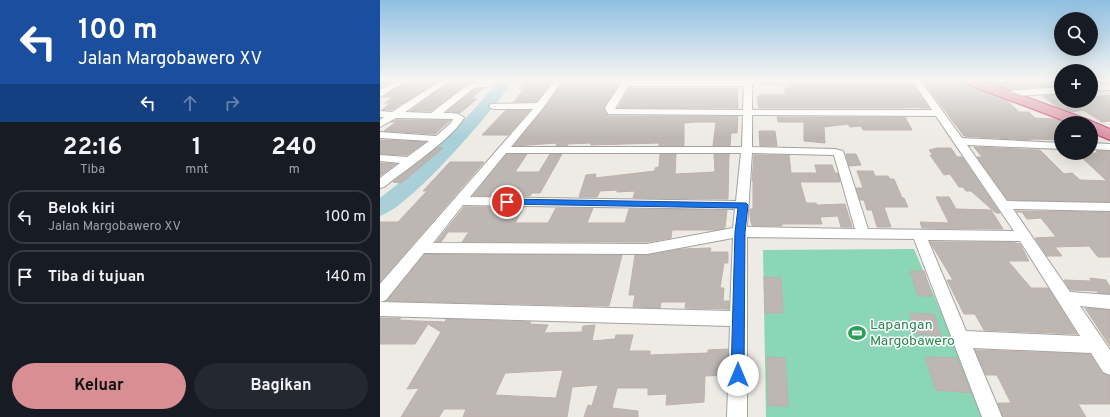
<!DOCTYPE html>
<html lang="id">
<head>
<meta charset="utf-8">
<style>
	body { margin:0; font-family:Overpass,sans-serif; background:#242831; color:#f1f3f6; height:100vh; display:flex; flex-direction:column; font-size:15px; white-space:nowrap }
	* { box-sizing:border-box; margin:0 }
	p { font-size:13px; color:#9ea1a6 }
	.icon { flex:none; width:22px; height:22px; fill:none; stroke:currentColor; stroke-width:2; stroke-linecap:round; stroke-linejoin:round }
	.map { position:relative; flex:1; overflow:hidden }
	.drawer { display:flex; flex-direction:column; background:#171b24; width:380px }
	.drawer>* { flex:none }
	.guide { background:#1a4fa0; color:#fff; overflow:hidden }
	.buttons { position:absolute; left:674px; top:12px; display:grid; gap:8px }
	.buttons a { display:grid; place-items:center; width:44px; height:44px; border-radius:50%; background:#171b24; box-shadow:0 4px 16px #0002; font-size:20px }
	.pin { position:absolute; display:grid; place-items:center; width:34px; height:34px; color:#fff; margin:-17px; border:2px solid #fff; border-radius:50%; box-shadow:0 1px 4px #0007 }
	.me { position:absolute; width:44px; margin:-22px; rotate:0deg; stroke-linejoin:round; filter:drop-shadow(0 0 3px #0008) }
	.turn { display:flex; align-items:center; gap:14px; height:84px; padding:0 12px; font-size:18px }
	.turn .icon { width:52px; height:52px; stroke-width:2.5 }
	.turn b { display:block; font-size:28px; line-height:34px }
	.lanes { display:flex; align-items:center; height:38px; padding:0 12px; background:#0003; justify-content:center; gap:20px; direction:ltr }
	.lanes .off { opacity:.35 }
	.eta { display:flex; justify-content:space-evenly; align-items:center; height:68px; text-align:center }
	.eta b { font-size:24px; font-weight:700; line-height:28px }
	.cta { display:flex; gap:8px; margin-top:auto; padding:8px 12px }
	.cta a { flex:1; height:46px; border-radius:24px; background:#d88e92; color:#111; font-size:16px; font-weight:700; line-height:46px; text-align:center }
	.cta a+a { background:#242831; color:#f1f3f6 }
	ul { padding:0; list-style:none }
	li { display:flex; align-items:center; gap:12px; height:54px; margin:0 8px 6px; padding:0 4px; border:2px solid #363941; border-radius:16px }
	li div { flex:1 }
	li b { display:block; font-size:15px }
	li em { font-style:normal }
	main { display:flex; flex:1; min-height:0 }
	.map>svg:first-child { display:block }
	.pitch { fill:#8ad6b6 }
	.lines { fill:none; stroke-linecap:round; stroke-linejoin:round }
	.river { fill:#a9cfd8; fill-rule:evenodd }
	.building { fill:#beb6b2; stroke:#beb1a9; fill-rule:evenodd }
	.minor-casing { stroke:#a2a2a2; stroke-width:2 }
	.highway-casing { stroke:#c9346d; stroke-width:2 }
	.minor { fill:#fff; fill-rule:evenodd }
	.highway { fill:#de94a4; fill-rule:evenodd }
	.route { fill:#1a73e8; stroke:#114b97 }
	.labels { text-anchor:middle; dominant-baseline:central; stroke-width:3; stroke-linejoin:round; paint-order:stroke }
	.near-leisure-label { font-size:14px; fill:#27864d; stroke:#fff; text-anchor:start }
</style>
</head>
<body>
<main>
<section class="drawer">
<div class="guide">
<div class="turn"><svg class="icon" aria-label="left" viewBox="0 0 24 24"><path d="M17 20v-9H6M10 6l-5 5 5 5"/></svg><div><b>100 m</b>Jalan Margobawero XV</div></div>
<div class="lanes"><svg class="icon" aria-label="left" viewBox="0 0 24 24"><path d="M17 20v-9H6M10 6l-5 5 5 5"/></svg><svg class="icon off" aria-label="ahead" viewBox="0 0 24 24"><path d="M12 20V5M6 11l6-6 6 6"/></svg><svg class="icon off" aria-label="right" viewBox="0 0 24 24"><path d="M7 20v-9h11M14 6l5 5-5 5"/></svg></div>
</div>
<div class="eta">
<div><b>22:16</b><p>Tiba</p></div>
<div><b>1</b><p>mnt</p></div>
<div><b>240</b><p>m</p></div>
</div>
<ul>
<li><svg class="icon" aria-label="left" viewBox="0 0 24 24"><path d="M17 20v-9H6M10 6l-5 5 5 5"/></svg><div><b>Belok kiri</b><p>Jalan Margobawero XV</p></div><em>100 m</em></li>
<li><svg class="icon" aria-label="arrive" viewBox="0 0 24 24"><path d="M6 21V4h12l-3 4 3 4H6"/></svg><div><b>Tiba di tujuan</b></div><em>140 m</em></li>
</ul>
<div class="cta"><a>Keluar</a><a>Bagikan</a></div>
</section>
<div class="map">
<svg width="730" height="417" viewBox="0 0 730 417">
	<rect width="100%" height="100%" fill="#eeebe5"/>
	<path class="pitch" d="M534,249L606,417H386L383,250Z"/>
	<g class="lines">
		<path class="river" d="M120,80H134C114,109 31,207 0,216V198C45,164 83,122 120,80Z"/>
	</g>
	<g class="building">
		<path d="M0,80H16L0,88Z"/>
		<path d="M29,80H60L12,110H2L11,103H5L13,97H3Z"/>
		<path d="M72,80H104L88,83L51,111H30Z"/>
		<path d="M148,80H173L156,102H134L144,89H139Z"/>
		<path d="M184,80H237L235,84H239L224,107L228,116H358L357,133H351L350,146H333L336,122H317L304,123V146H279V143L211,145V143L188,144L187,146H176L177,143L134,146L164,109Z"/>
		<path d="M542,80H582L583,84L627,101L639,112H649L655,118L675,119L681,121V140L650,139L651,140L584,136Z"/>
		<path d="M603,80H681V86L630,89Z"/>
		<path d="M436,84L474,86L473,84H533L549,108H541L540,107L519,108H379L377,97H379V95H406L404,87H408V85Z"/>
		<path d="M103,88L91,99H97L80,113L67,111L95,89Z"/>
		<path d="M249,88H357L358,108H238Z"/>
		<path d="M681,94V101H695L698,103L711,102V97L730,95V121L722,122L703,110L692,112L678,107L662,96Z"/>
		<path d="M126,110H150L128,135H102Z"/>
		<path d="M397,117H525L532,130H483L481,126L470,127L468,124L444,127L445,143L424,141V122H398Z"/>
		<path d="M16,120H71L55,134L4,131L16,122H11Z"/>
		<path d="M379,131H395L397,146H380Z"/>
		<path d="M0,140L45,142L27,155L0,154Z"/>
		<path d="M58,147L63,148L21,183L13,182Z"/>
		<path d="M594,147L660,150L684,174L692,173L700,180L727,181L697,153H719L716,151H730V202L628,200L597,157H602Z"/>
		<path d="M557,148H571L577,157H582L620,213H616L591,191H586L583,187H579L570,174L564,175L550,155H553L549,150Z"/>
		<path d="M127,154H147L135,172H159L170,154H182L160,193H152L150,196H93Z"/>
		<path d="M280,154H296L295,174L335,172L334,154H349L348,199L253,198L255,191L237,192V190L220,191L217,197H199L206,175L216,174L215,178L275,171V168L279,167Z"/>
		<path d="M466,154H476L481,165L469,166Z"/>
		<path d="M374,155H409L411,173H437L435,165H452L455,173H458L460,182H420L426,203H436L437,205L465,204L472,227H461L458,216L440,217L442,224H402V226H372L370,217V209H373V181H372Z"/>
		<path d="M70,162H104L0,282V222H18L47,191H43Z"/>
		<path d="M0,163L16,164L0,176Z"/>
		<path d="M477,171H493L495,176H508L510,179H514L522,198H524L528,207H504L511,227H497L492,210H487L484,200H480L476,188H483Z"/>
		<path d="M556,197H569L576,209L611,210L623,229L542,228L540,222L569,223Z"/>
		<path d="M84,207H144L135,223H168L176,208H213L207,223H245L249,209L347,210L345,228L336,230H292L291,238L267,242H82L89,232H68L61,242H56Z"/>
		<path d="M636,211L730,212V257H718L709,246L675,247L682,256H667L655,238L676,237L661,218L647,219L642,212H637Z"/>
		<path d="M550,242H631L640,244L649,261H628L651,288H668L697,334L604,330L595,314H584L567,280H573Z"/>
		<path d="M331,248L330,252H348V263H344L340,288H344L343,301H349V309L305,308L306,302H281L280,308L253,307L255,295H249L255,255H267L302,249Z"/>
		<path d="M45,254L242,255L229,306L7,301Z"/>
		<path d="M530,271H544L552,296H538Z"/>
		<path d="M384,277L401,278L403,313H385Z"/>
		<path d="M710,278L726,280L730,287V294L718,293L717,291L690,290L684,280L711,281Z"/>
		<path d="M705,308L730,310V346Z"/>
		<path d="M530,313L554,314L561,336L536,334Z"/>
		<path d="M0,318H21L19,320L37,321L65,322L66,319L151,322L149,324L168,325L164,333L202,332L203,326L215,325L212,341L235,339L236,335H253L249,351H270V355L328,353V350L348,349L347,375L325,376L324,402L286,405L287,394L268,395V388H237L232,408L258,411V417H204L208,405L212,406L218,385L192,387L187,417H83L86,409H64L59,417H21L39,388L27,389L61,332L48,324L35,344H0ZM183,370L176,398L115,395L125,373Z"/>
		<path d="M595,350L710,354L722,373L730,376V404H698L706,417H623L618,403H631L617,375H606Z"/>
		<path d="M387,357L405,358L408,406H388Z"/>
		<path d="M545,357L577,358L591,393L556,390Z"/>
	</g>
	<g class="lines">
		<g class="minor-casing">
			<g id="minor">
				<path d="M19,80H28L0,97V90Z"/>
				<path d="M62,80H71L25,112L51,113L89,84L110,80H120L111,86L94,88L63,113C70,113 79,112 84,118C72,139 25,170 4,187L0,188V178L20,163L0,161V155L27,157L49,141L0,138V132L56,136L71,123L73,119L16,118L0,127V120L4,117H0V111L12,112Z"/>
				<path d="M175,80H183L163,108L131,147H362L363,115L228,114L225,108L243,80H540L582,138L681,143V149L587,145L627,201L730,203V211L633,209L690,292L730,295V309L700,306L730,350V375L723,372L711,353L593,348L622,417H602L534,239L367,237V417H347L350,326L0,316V302L350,311L353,238L267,254L44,253L6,300L0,302V284L153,109H114L111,108L109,106L111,104L157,103ZM372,83H534L552,110H372ZM248,86H364L363,110L235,109ZM372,115L556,116L634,231L488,229L463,151L455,149L372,147ZM126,153H361L356,201L90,197ZM372,153L454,155L475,229L367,227ZM83,205L355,209L353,228L267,244L53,243ZM548,240L640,241L700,336L586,331Z"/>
				<path d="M730,84V90L711,91V85Z"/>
				<path d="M681,87V93L627,97L623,94L627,91Z"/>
				<path d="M711,143L730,144V150L711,149Z"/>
			</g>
		</g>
		<g class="highway-casing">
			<path id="highway" d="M583,80H600L709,120L730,129V140L711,132V123H690L584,83Z"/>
		</g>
		<use href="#minor" class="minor"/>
		<use href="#highway" class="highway"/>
	</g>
	<linearGradient id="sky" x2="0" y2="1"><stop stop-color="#8fbfe2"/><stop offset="0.58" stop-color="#f7f6f3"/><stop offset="1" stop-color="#f7f6f3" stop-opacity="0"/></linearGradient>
	<rect width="730" height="138" fill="url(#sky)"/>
	<path class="route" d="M127,199L366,203L368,205L365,232L364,375L362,379L358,381L353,379L351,375L355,232L358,208L124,204L123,202Z"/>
	<defs>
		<g id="stadium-bare" transform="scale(1.38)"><path d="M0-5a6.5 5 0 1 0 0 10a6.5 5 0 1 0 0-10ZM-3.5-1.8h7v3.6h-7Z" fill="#2e9e5b" stroke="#fff" stroke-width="2.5" paint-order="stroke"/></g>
	</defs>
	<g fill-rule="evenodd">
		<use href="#stadium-bare" x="477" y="333"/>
	</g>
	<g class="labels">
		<g class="near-leisure-label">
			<text x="490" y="325">Lapangan<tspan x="490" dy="16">Margobawero</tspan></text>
		</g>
	</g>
</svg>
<div class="buttons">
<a><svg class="icon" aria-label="search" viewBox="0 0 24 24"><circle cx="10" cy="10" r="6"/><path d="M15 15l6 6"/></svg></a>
<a>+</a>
<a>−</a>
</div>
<div class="pin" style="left:127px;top:202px;background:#d93025"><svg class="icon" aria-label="arrive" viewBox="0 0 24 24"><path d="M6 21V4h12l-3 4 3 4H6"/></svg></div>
<svg class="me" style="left:358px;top:375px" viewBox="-20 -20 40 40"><circle r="19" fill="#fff"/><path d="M0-13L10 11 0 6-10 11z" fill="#1a73e8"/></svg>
</div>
</main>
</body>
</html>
